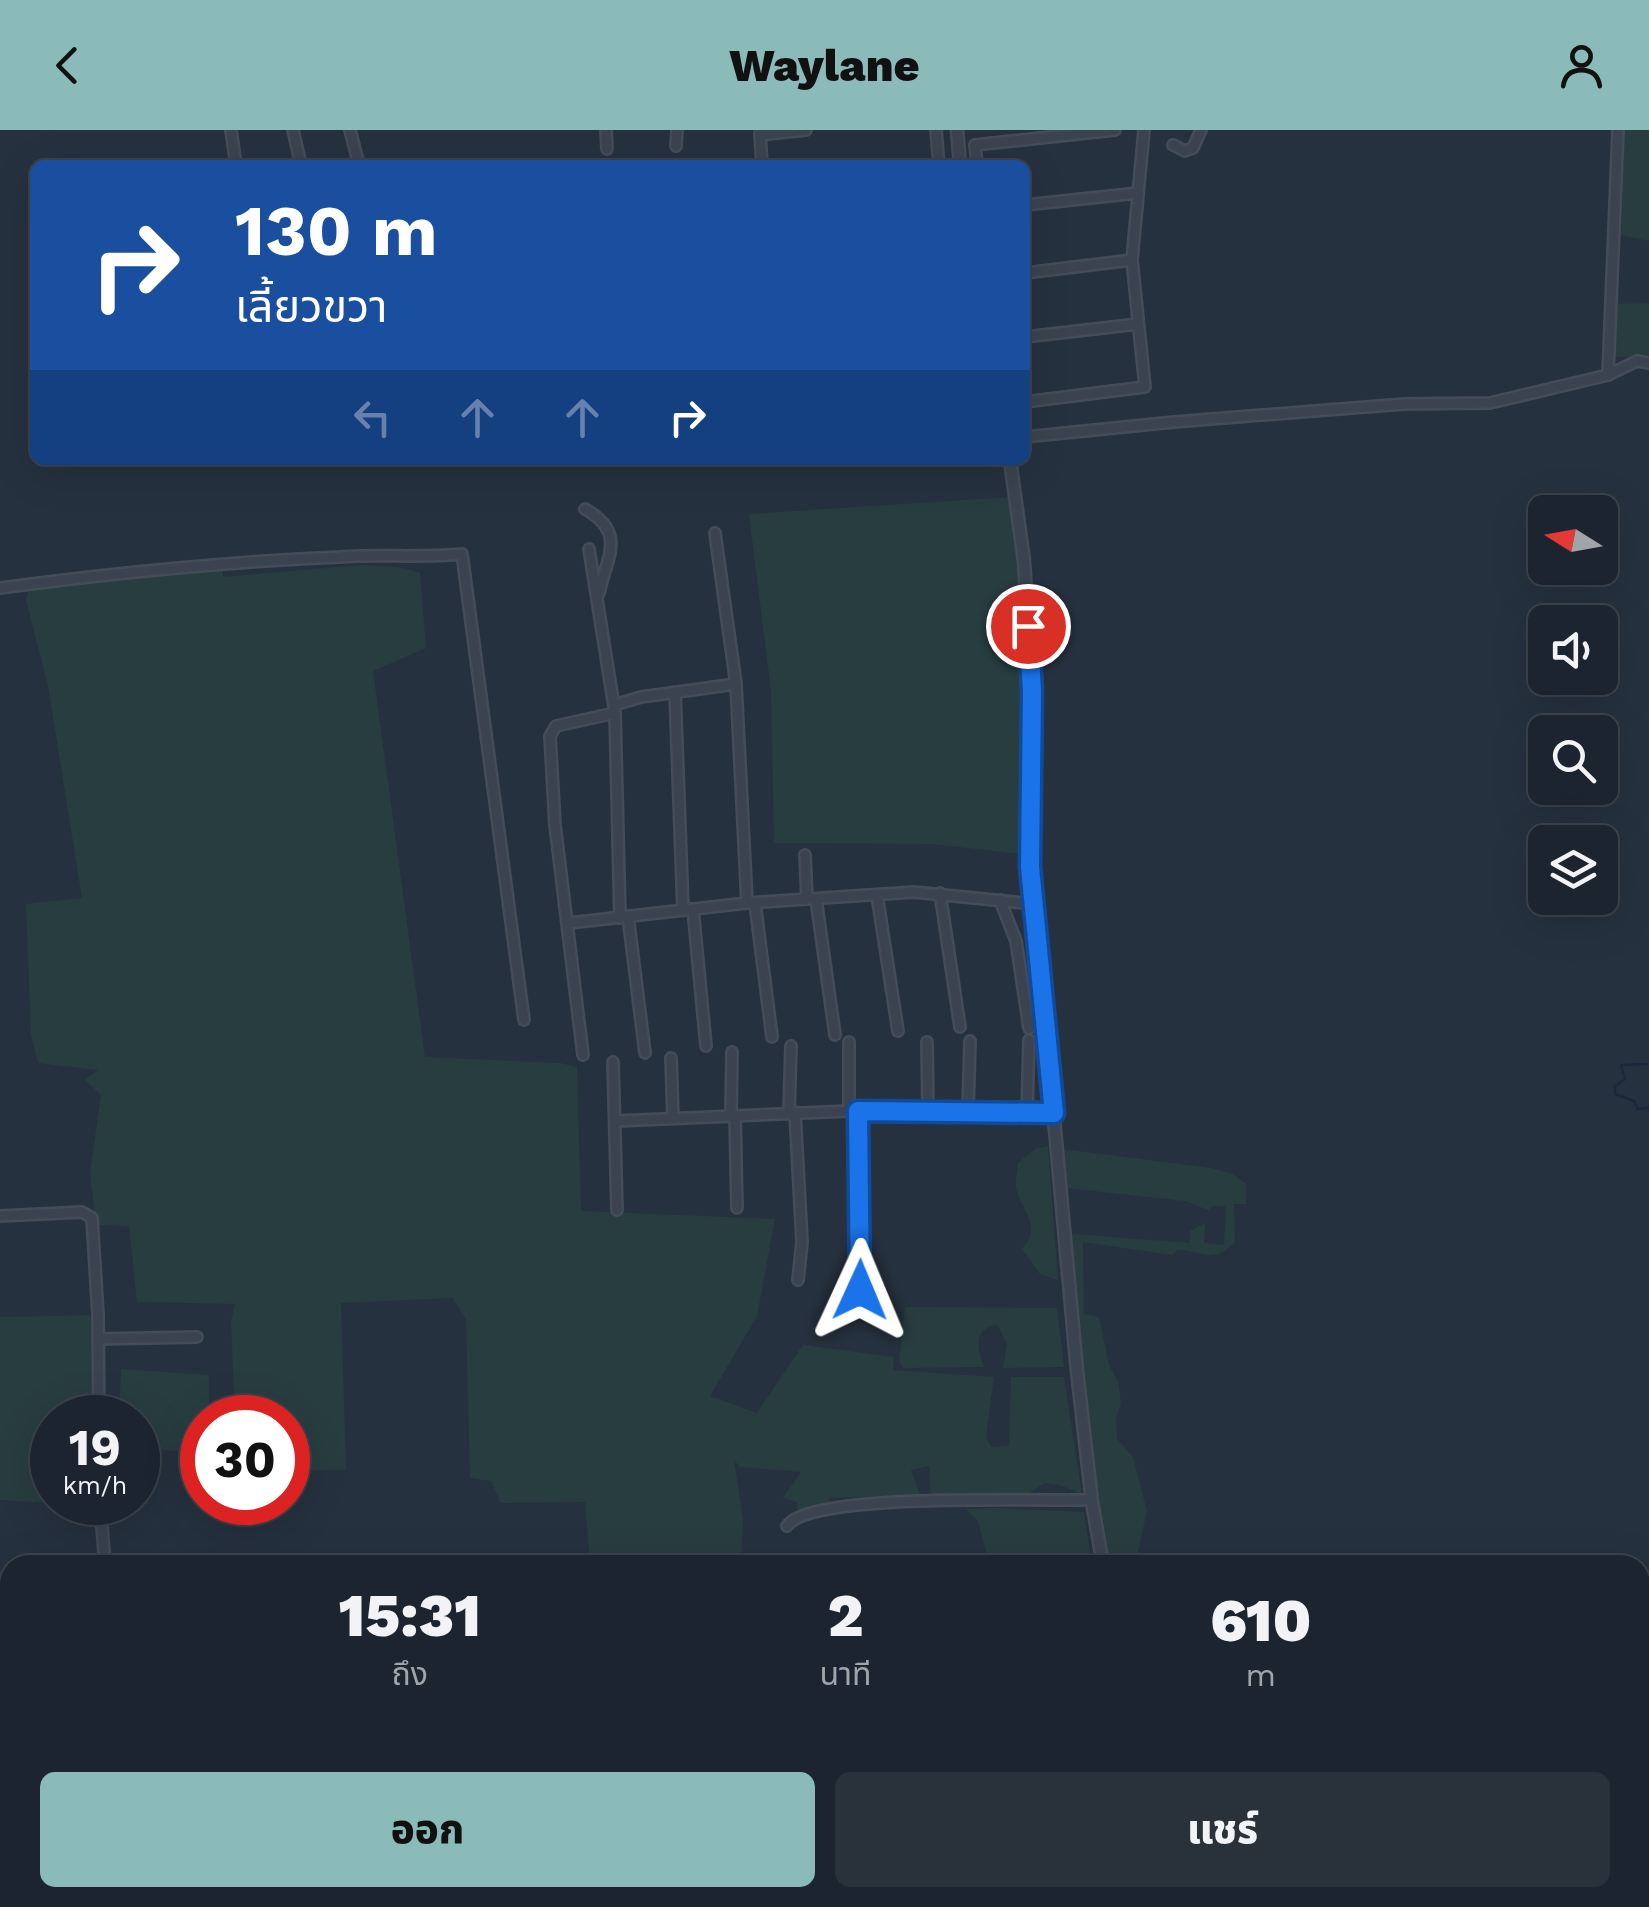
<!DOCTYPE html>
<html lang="th">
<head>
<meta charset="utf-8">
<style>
	body { margin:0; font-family:"Work Sans","Noto Sans Thai",sans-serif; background:#29313b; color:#f1f3f6; height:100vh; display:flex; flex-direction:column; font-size:38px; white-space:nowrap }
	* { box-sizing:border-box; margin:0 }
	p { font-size:32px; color:#a0a5aa }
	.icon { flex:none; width:55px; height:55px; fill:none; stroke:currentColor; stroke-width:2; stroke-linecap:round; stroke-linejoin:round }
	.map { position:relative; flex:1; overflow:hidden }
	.sheet { position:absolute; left:0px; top:1425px; width:1650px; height:352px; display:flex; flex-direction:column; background:#1c252f; border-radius:30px 30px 0 0; box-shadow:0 10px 40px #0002,0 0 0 2px #3a424b }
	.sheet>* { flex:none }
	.banner { position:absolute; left:30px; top:30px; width:1000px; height:305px; border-radius:15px; box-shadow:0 10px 40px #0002,0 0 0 2px #3a424b; background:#1a4fa0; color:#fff; overflow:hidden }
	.needle { width:65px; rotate:281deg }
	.tools { position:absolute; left:1528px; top:365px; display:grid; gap:20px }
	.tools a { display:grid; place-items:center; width:90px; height:90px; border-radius:15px; background:#1c252f; box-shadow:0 10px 40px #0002,0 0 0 2px #3a424b; font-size:50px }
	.speed { position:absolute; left:30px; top:1265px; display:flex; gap:20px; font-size:50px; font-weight:700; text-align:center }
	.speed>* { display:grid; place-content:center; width:130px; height:130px; border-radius:50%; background:#1c252f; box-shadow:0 10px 40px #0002,0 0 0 2px #3a424b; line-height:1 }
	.speed small { font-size:25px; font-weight:400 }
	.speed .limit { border:15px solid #d22; background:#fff; color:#111 }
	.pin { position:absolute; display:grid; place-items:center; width:85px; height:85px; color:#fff; margin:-42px; border:5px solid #fff; border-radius:50%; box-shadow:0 2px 10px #0007 }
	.me { position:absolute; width:110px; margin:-55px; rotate:1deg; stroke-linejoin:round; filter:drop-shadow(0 0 8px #0008) }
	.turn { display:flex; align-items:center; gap:35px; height:210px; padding:0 40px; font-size:45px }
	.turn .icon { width:130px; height:130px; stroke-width:2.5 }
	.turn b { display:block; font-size:70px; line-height:85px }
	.lanes { display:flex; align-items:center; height:95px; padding:0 40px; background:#0003; justify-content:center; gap:50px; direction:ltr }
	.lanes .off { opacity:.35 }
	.eta { display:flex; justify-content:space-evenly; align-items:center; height:170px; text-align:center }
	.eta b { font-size:60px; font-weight:800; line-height:70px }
	.primary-button { display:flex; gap:20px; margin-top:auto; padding:20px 40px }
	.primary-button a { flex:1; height:115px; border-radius:15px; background:#8bbbb9; color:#111; font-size:40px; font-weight:800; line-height:115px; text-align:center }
	.primary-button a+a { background:#29313b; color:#f1f3f6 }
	header { display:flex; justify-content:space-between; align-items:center; height:130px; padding:0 40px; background:#8bbbb9; color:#111; font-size:45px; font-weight:800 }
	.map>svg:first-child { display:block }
	.green { fill:#283d40 }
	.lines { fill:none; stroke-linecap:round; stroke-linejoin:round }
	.stream { stroke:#1a283d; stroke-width:2.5 }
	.minor-casing { stroke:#444c58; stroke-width:14 }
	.tertiary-casing { stroke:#444c58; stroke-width:15 }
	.minor { stroke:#3a434f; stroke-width:9 }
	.tertiary { stroke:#3a434f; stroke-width:10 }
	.route-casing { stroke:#114b97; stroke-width:25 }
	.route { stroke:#1a73e8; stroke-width:18 }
</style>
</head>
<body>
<header><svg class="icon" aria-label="back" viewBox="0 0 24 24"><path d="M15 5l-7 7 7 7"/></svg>Waylane<svg class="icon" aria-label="person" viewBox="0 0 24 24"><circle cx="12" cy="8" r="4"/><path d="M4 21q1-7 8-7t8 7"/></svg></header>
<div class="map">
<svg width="1649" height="1777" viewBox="0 0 1649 1777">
	<rect width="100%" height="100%" fill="#26313f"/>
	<g class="green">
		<path d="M1624,0H1649V111L1621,105Z"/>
		<path d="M1649,173V226L1614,227L1617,174Z"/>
		<path d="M1010,367L1022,466L1025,567L1021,724L932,714L774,713L771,560L749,384Z"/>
		<path d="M361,435L398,437L420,443L426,518L373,541L425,927L560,933L577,937L581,1081L775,1089L757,1186L710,1266L757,1283L803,1215L894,1227L893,1240L994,1247L986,1307L991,1317L1009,1315L1011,1247H1064L1082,1364L1060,1355L1045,1353L1017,1370L931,1369L929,1336L911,1340L920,1365L829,1368L830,1384L798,1388L797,1372L783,1368L801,1342L740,1337L734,1330L743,1389L741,1435H590L585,1372L501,1373L491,1351L470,1348L466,1189L453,1168L341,1173L346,1340L288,1341V1288L235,1287L231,1191L235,1174L137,1172L129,1096L96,1095L90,1043L101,965L85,950L98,940L38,933L31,905L26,774L82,768L48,556L26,470L31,451L223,437V447Z"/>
		<path d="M1048,1016L1058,1150L1040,1144L1022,1119C1043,1095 1022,1083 1016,1058C1015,1051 1018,1040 1018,1033L1035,1019Z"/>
		<path d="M1062,1019L1211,1038L1233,1044L1246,1054V1074H1234L1235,1112C1211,1136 1203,1120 1177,1120L1172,1125L1083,1112L1084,1184L1099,1187L1109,1235L1118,1252L1121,1273L1116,1288L1117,1309L1133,1327L1147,1381L1135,1435H1110L1096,1361L1069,1107L1074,1104L1190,1113V1101L1205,1093L1204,1113L1224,1115L1226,1077L1213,1076L1208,1080L1185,1071L1065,1058Z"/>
		<path d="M905,1177L1057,1178L1064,1237L1003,1238L1007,1215L998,1195C973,1197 977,1219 984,1237L903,1238L899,1232Z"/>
		<path d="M98,1185L99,1287L52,1288V1372L100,1373V1376L0,1370V1187Z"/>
		<path d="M121,1239L209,1245V1287L202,1288V1323L138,1318V1288L119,1287Z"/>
		<path d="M993,1378L1084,1382L1092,1435H989L978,1391L966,1379Z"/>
		<path d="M0,1525L10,1528V1721L2,1725Z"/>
		<path d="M444,1768H868L869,1777H425Z"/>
		<path d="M995,1768H1061L1062,1771L1135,1777H997Z"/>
	</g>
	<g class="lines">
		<path class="stream" d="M1649,934L1621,935L1625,949L1615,956V964L1634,971L1638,979L1649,978"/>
		<g class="minor-casing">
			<g id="minor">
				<path d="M231,0L236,35"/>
				<path d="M293,0L301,35"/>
				<path d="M350,0L359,35"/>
				<path d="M606,0L607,19"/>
				<path d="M936,0L939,35"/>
				<path d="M760,3L762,35"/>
				<path d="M760,5L806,0"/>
				<path d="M1173,15L1185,21L1193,18L1201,0"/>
				<path d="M676,16L677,0"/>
				<path d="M977,35L975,15L1115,0"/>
				<path d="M1025,75L1138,63"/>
				<path d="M1025,143L1132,130"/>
				<path d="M1025,207L1138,194"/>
				<path d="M1608,245L1618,0"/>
				<path d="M1025,272L1145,257L1132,130L1144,0"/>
				<path d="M1025,307L1174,292L1404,274L1490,273L1608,245L1637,231L1649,233"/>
				<path d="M585,379C627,403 607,426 599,463"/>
				<path d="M715,403L736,554L747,773"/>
				<path d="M589,419L615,583L620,788"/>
				<path d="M0,458C113,443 225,432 339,427C380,424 421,428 462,424L524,890"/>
				<path d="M675,562L683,780"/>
				<path d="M614,575L641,567L736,554"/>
				<path d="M805,725L807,769"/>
				<path d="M940,763L960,897"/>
				<path d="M877,765L898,901"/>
				<path d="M816,769L835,905"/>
				<path d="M1000,770L1016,811L1029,898"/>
				<path d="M755,773L772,907"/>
				<path d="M693,779L706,916"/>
				<path d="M628,786L645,923"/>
				<path d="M569,793L747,773L914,762L1034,774"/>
				<path d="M927,912L928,983"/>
				<path d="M583,925L555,695L550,606L556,596L615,583"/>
				<path d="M671,928L673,988"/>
				<path d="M613,932L617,1080"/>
				<path d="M968,980L970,911"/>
				<path d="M849,981V912"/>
				<path d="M857,981L861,1160"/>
				<path d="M789,982L791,916"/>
				<path d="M795,982L802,1112L798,1150"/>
				<path d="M1027,982L1029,910"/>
				<path d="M731,985L732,922"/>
				<path d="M735,985L737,1078"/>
				<path d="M616,991L849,981L1054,983"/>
				<path d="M0,1086L82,1082L92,1088L98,1185L99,1288"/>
				<path d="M99,1209L197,1207"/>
				<path d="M100,1372L105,1435"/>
				<path d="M787,1396C809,1362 1042,1371 1092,1370"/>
				<path d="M252,1768L257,1777"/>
				<path d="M103,1777L105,1768"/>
				<path d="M173,1777L175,1768"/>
				<path d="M305,1777L326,1768"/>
			</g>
		</g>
		<g class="tertiary-casing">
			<g id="tertiary">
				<path d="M957,0L960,35"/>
				<path d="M1010,330L1024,431L1032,561L1031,737L1077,1241L1092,1372L1103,1435"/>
				<path d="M1144,1768L1145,1777"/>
			</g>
		</g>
		<use href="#minor" class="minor"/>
		<use href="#tertiary" class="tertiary"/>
	</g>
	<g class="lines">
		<g class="route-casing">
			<path id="route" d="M860,1160L858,981L1054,983L1030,737L1032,561L1028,496"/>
		</g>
		<use href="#route" class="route"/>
	</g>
</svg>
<div class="tools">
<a><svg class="needle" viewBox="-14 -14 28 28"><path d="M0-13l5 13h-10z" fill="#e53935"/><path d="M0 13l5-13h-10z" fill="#a0a5aa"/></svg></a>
<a><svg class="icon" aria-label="sound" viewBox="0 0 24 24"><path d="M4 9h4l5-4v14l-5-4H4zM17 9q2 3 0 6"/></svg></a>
<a><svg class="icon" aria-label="search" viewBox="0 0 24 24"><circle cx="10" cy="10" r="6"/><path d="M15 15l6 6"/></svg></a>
<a><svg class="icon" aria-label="layers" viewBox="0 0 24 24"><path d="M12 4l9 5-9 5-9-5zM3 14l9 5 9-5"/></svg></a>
</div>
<div class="speed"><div>19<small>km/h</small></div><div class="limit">30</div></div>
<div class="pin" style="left:1028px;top:496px;background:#d93025"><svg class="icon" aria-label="arrive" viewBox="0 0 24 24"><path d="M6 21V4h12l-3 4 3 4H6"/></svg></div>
<svg class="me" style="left:860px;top:1160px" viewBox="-20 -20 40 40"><path d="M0-17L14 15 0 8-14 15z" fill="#1a73e8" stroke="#fff" stroke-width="4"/></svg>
<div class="banner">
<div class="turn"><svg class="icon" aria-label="right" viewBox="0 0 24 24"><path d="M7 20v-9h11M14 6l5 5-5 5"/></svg><div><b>130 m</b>เลี้ยวขวา</div></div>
<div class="lanes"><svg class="icon off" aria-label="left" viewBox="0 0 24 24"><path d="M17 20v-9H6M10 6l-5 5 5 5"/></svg><svg class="icon off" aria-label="ahead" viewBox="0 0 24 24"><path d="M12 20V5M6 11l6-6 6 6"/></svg><svg class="icon off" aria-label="ahead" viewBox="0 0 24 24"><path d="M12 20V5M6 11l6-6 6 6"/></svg><svg class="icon" aria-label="right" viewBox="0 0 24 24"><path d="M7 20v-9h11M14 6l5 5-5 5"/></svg></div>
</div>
<section class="sheet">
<div class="eta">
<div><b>15:31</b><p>ถึง</p></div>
<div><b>2</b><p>นาที</p></div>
<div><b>610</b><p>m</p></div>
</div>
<div class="primary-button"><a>ออก</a><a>แชร์</a></div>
</section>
</div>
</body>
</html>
